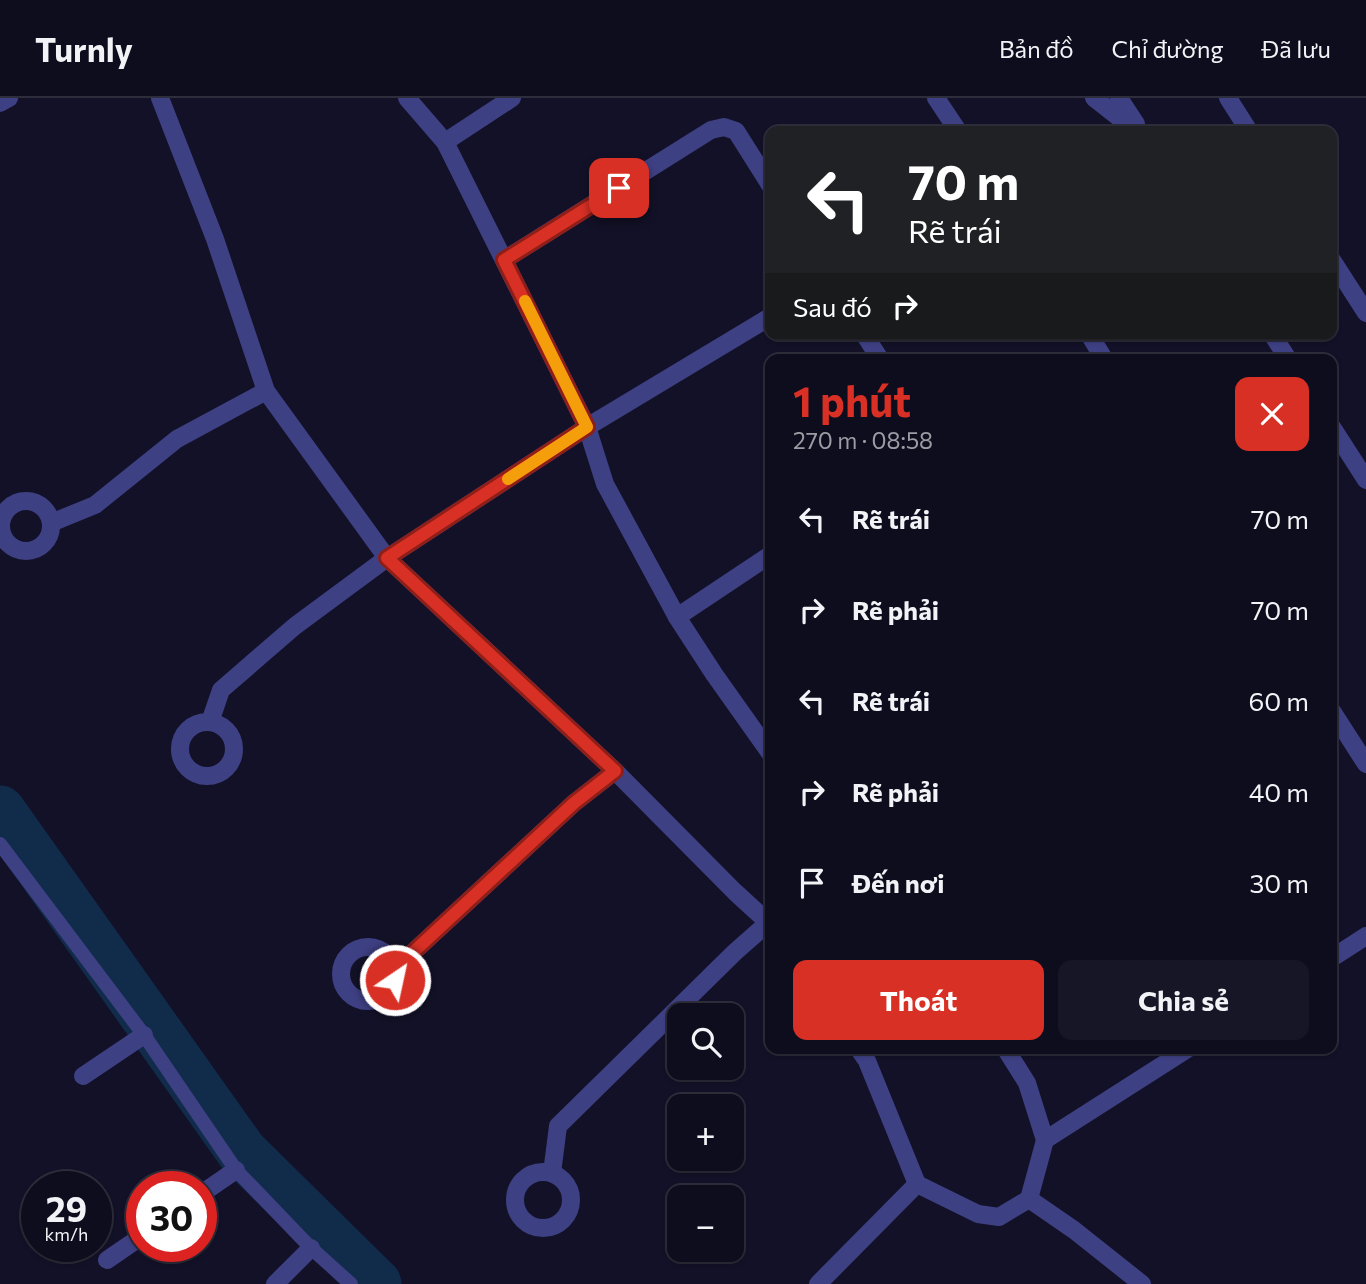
<!DOCTYPE html>
<html lang="vi">
<head>
<meta charset="utf-8">
<style>
	body { margin:0; font-family:Commissioner,sans-serif; background:#171626; color:#f1f3f6; height:100vh; display:flex; flex-direction:column; font-size:26px; white-space:nowrap }
	* { box-sizing:border-box; margin:0 }
	p { font-size:23px; color:#9b9ca4 }
	.icon { flex:none; width:38px; height:38px; fill:none; stroke:currentColor; stroke-width:2; stroke-linecap:round; stroke-linejoin:round }
	.map { position:relative; flex:1; overflow:hidden }
	.drawer { position:absolute; left:765px; top:256px; width:572px; height:700px; display:flex; flex-direction:column; background:#0e0d1d; border-radius:14px; box-shadow:0 2px 5px #0004,0 0 0 2px #2e2d3b }
	.drawer>* { flex:none }
	.guide { position:absolute; left:765px; top:28px; width:572px; height:214px; border-radius:14px; box-shadow:0 2px 5px #0004,0 0 0 2px #2e2d3b; background:#202124; color:#fff; overflow:hidden }
	.controls { position:absolute; left:667px; top:905px; display:grid; gap:14px }
	.controls a { display:grid; place-items:center; width:77px; height:77px; border-radius:14px; background:#0e0d1d; box-shadow:0 2px 5px #0004,0 0 0 2px #2e2d3b; font-size:35px }
	.speed { position:absolute; left:21px; top:1073px; display:flex; gap:14px; font-size:35px; font-weight:700; text-align:center }
	.speed>* { display:grid; place-content:center; width:91px; height:91px; border-radius:50%; background:#0e0d1d; box-shadow:0 2px 5px #0004,0 0 0 2px #2e2d3b; line-height:1 }
	.speed small { font-size:18px; font-weight:400 }
	.speed .limit { border:10px solid #d22; background:#fff; color:#111 }
	.pin { position:absolute; display:grid; place-items:center; width:60px; height:60px; color:#fff; margin:-30px; border-radius:14px; box-shadow:0 4px 10px #0006 }
	.me { position:absolute; width:77px; margin:-38px; rotate:34deg; stroke-linejoin:round; filter:drop-shadow(0 0 5px #0008) }
	.turn { display:flex; align-items:center; gap:24px; height:147px; padding:0 28px; font-size:32px }
	.turn .icon { width:91px; height:91px; stroke-width:2.5 }
	.turn b { display:block; font-size:49px; line-height:60px }
	.then { display:flex; align-items:center; height:66px; padding:0 28px; background:#0003; gap:14px; font-size:26px }
	.round { display:grid; place-items:center; flex:none; width:74px; height:74px; border-radius:14px; background:#171626 }
	.summary { display:flex; align-items:center; justify-content:space-between; height:119px; padding:0 28px }
	h1 { font-size:42px; font-weight:700; line-height:52px; color:#d93025 }
	.primary-button { display:flex; gap:14px; margin-top:auto; padding:14px 28px }
	.primary-button a { flex:1; height:80px; border-radius:14px; background:#d93025; color:#fff; font-size:28px; font-weight:700; line-height:80px; text-align:center }
	.primary-button a+a { background:#171626; color:#f1f3f6 }
	ul { padding:0; list-style:none }
	li { display:flex; align-items:center; gap:21px; height:91px; padding:0 28px }
	li div { flex:1 }
	li b { display:block; font-size:26px }
	li em { font-style:normal }
	header { display:flex; align-items:center; gap:42px; box-sizing:border-box; height:98px; padding:0 35px; background:#0e0d1d; border-bottom:2px solid #2e2d3b }
	header strong { font-size:33px }
	nav { display:flex; gap:38px; margin-inline-start:auto; font-size:24px }
	.map>svg:first-child { display:block }
	.lines { fill:none; stroke-linecap:round; stroke-linejoin:round }
	.river { stroke:#112b4b; stroke-width:51 }
	.service { stroke:#3e4084; stroke-width:14 }
	.minor { stroke:#3e4084; stroke-width:18 }
	.tertiary { stroke:#3e4084; stroke-width:18 }
	.route-casing { stroke:#8d1f18; stroke-width:18 }
	.route { stroke:#d93025; stroke-width:12 }
	.slow { stroke:#f59e0b; stroke-width:12 }
</style>
</head>
<body>
<header>
<strong>Turnly</strong>
<nav><a>Bản đồ</a><a>Chỉ đường</a><a>Đã lưu</a></nav>
</header>
<div class="map">
<svg width="1366" height="1186" viewBox="0 0 1366 1186">
	<rect width="100%" height="100%" fill="#131127"/>
	<g class="lines">
		<path class="river" d="M0,713L242,1054L376,1186"/>
		<path class="service" d="M0,746L144,937L236,1072L311,1150L351,1186"/>
		<g class="minor">
			<path d="M160,0L215,141L266,293L387,460L615,673L735,794L770,826"/>
			<path d="M407,0L445,44L587,329L605,386L677,519L714,576L770,655"/>
			<path d="M936,0L958,33"/>
			<path d="M0,5L9,0"/>
			<path d="M445,44L512,0"/>
			<path d="M504,162L711,32L724,29L736,33L770,87"/>
			<path d="M864,236L880,261"/>
			<path d="M1089,236L1104,261"/>
			<circle cx="26" cy="428" r="25"/>
			<path d="M51,425L95,407L177,341L266,293"/>
			<path d="M677,519L770,457"/>
			<path d="M1332,613L1366,666"/>
			<path d="M210,624L221,592L295,528L387,460L587,329L770,219"/>
			<circle cx="207" cy="651" r="27"/>
			<circle cx="368" cy="876" r="27"/>
			<path d="M1332,860L1366,838"/>
			<path d="M395,871L574,705L615,673"/>
			<path d="M858,950L867,963L917,1086L978,1116L999,1119L1029,1101L1045,1042L1027,985L1005,950"/>
			<path d="M83,978L144,937"/>
			<path d="M1045,1042L1189,950"/>
			<circle cx="543" cy="1102" r="28"/>
			<path d="M552,1075L558,1028L735,854L769,824"/>
			<path d="M201,1096L236,1072"/>
			<path d="M1029,1101L1074,1132L1142,1186"/>
			<path d="M107,1162L142,1138"/>
			<path d="M275,1186L311,1150"/>
			<path d="M818,1186L917,1086"/>
		</g>
		<g class="tertiary">
			<path d="M1094,0L1136,33"/>
			<path d="M1119,0L1136,26"/>
			<path d="M1228,0L1249,33"/>
			<path d="M1332,162L1366,215"/>
			<path d="M1272,236L1288,261"/>
			<path d="M1332,329L1366,382"/>
		</g>
	</g>
	<g class="lines">
		<g class="route-casing">
			<path id="route" d="M395,882V871L574,705L615,673L387,460L587,329L504,162L619,90"/>
		</g>
		<use href="#route" class="route"/>
		<path class="slow" d="M508,381L587,329L525,203"/>
	</g>
</svg>
<div class="controls">
<a><svg class="icon" aria-label="search" viewBox="0 0 24 24"><circle cx="10" cy="10" r="6"/><path d="M15 15l6 6"/></svg></a>
<a>+</a>
<a>−</a>
</div>
<div class="speed"><div>29<small>km/h</small></div><div class="limit">30</div></div>
<div class="pin" style="left:619px;top:90px;background:#d93025"><svg class="icon" aria-label="arrive" viewBox="0 0 24 24"><path d="M6 21V4h12l-3 4 3 4H6"/></svg></div>
<svg class="me" style="left:395px;top:882px" viewBox="-20 -20 40 40"><circle r="17" fill="#d93025" stroke="#fff" stroke-width="3"/><path d="M0-11L8 9 0 5-8 9z" fill="#fff"/></svg>
<div class="guide">
<div class="turn"><svg class="icon" aria-label="left" viewBox="0 0 24 24"><path d="M17 20v-9H6M10 6l-5 5 5 5"/></svg><div><b>70 m</b>Rẽ trái</div></div>
<div class="then">Sau đó<svg class="icon" aria-label="right" viewBox="0 0 24 24"><path d="M7 20v-9h11M14 6l5 5-5 5"/></svg></div>
</div>
<section class="drawer">
<div class="summary"><div><h1>1 phút</h1><p>270 m · 08:58</p></div><a class="round" style="background:#d93025;color:#fff"><svg class="icon" aria-label="close" viewBox="0 0 24 24"><path d="M6 6l12 12M18 6L6 18"/></svg></a></div>
<ul>
<li><svg class="icon" aria-label="left" viewBox="0 0 24 24"><path d="M17 20v-9H6M10 6l-5 5 5 5"/></svg><div><b>Rẽ trái</b></div><em>70 m</em></li>
<li><svg class="icon" aria-label="right" viewBox="0 0 24 24"><path d="M7 20v-9h11M14 6l5 5-5 5"/></svg><div><b>Rẽ phải</b></div><em>70 m</em></li>
<li><svg class="icon" aria-label="left" viewBox="0 0 24 24"><path d="M17 20v-9H6M10 6l-5 5 5 5"/></svg><div><b>Rẽ trái</b></div><em>60 m</em></li>
<li><svg class="icon" aria-label="right" viewBox="0 0 24 24"><path d="M7 20v-9h11M14 6l5 5-5 5"/></svg><div><b>Rẽ phải</b></div><em>40 m</em></li>
<li><svg class="icon" aria-label="arrive" viewBox="0 0 24 24"><path d="M6 21V4h12l-3 4 3 4H6"/></svg><div><b>Đến nơi</b></div><em>30 m</em></li>
</ul>
<div class="primary-button"><a>Thoát</a><a>Chia sẻ</a></div>
</section>
</div>
</body>
</html>
